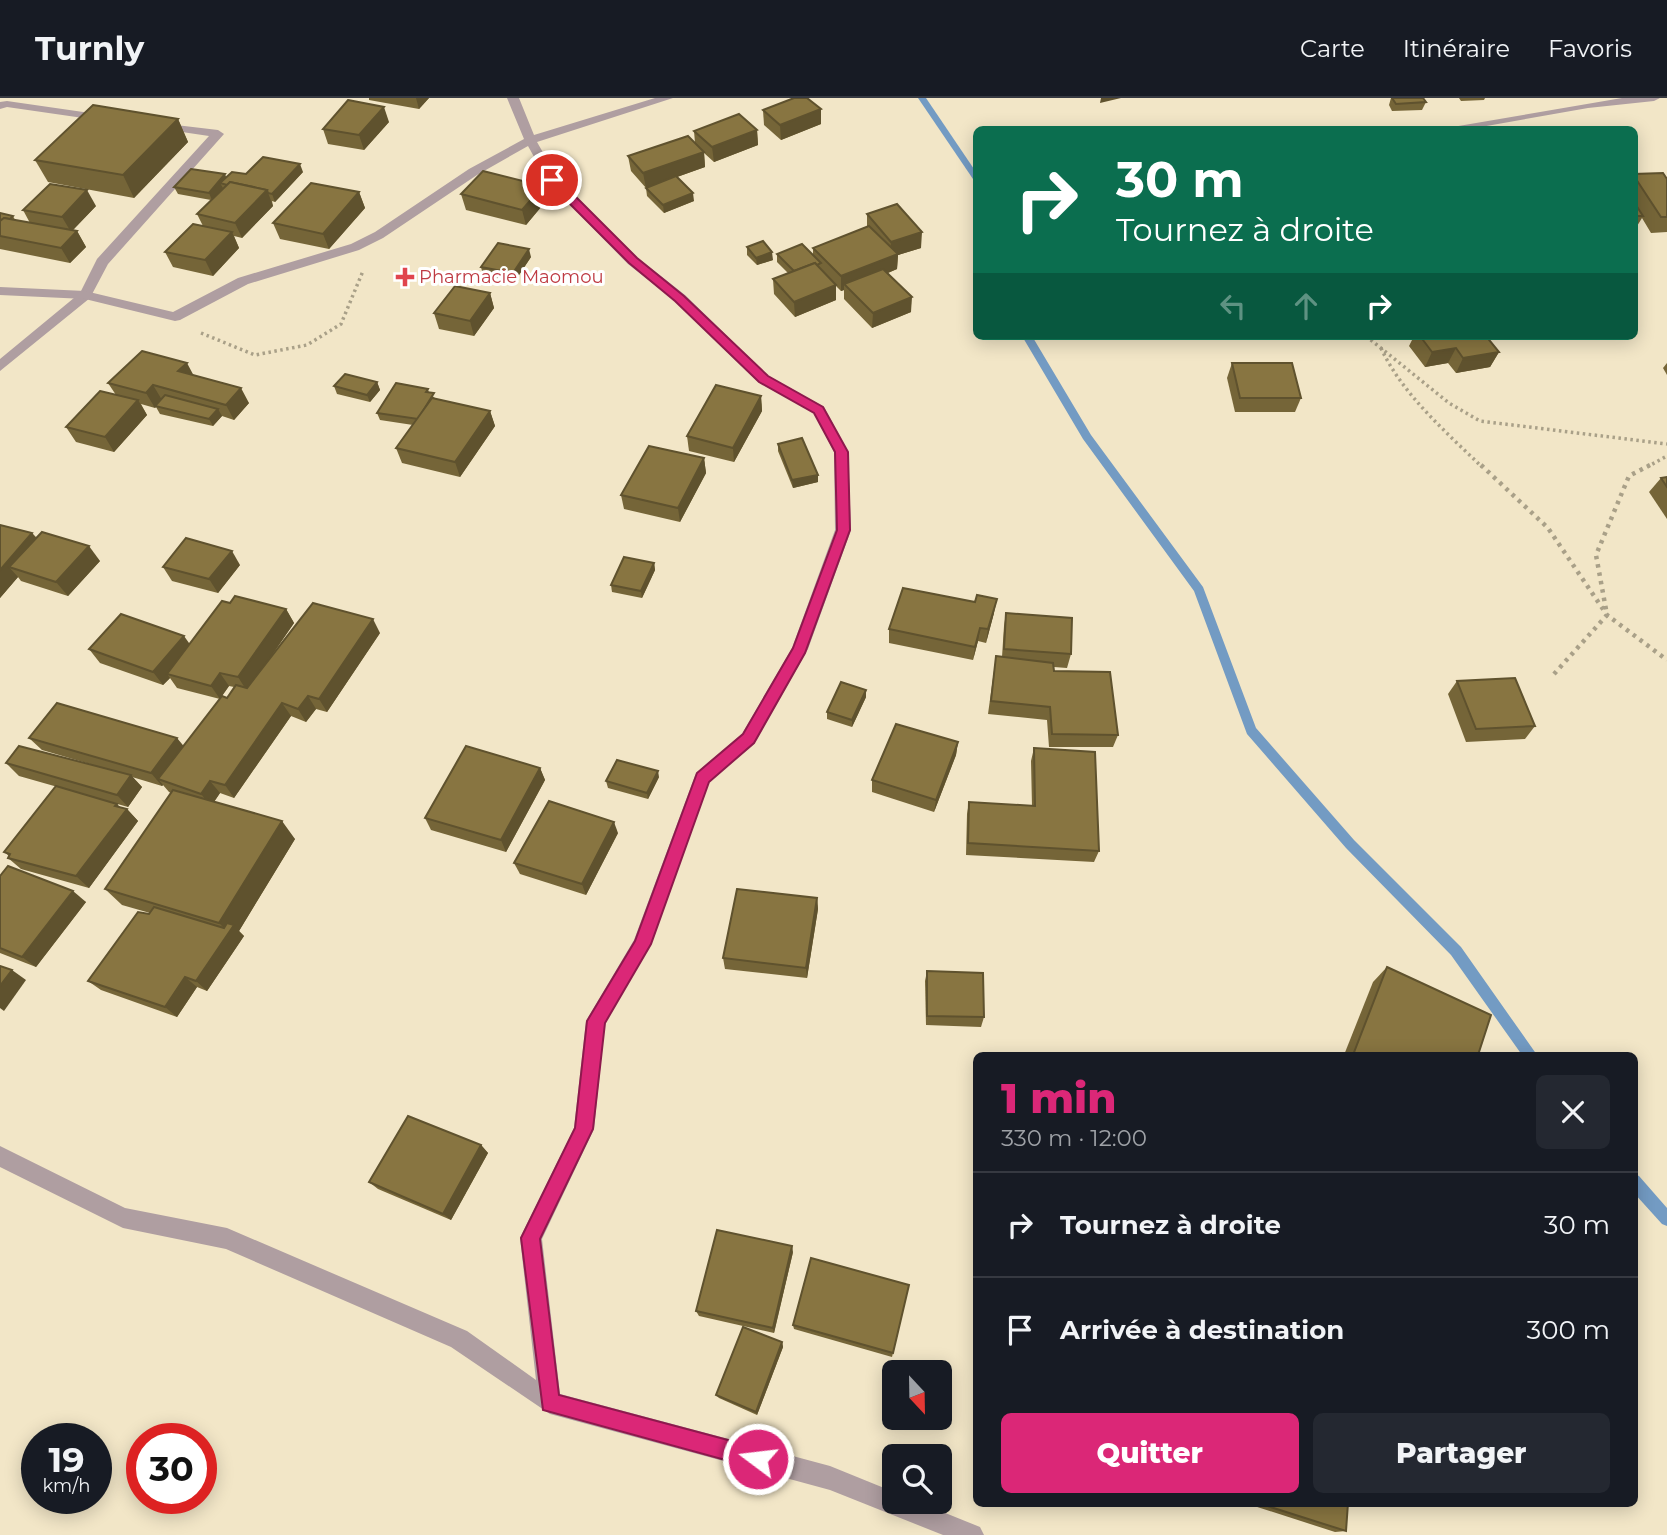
<!DOCTYPE html>
<html lang="fr">
<head>
<meta charset="utf-8">
<style>
	body { margin:0; font-family:Montserrat,sans-serif; background:#242831; color:#f1f3f6; height:100vh; display:flex; flex-direction:column; font-size:26px; white-space:nowrap }
	* { box-sizing:border-box; margin:0 }
	p { font-size:23px; color:#9ea1a6 }
	.icon { flex:none; width:38px; height:38px; fill:none; stroke:currentColor; stroke-width:2; stroke-linecap:round; stroke-linejoin:round }
	.map { position:relative; flex:1; overflow:hidden }
	.details { position:absolute; left:973px; top:954px; width:665px; height:455px; display:flex; flex-direction:column; background:#171b24; border-radius:10px; box-shadow:0 4px 18px #0003 }
	.details>* { flex:none }
	.guide { position:absolute; left:973px; top:28px; width:665px; height:214px; border-radius:10px; box-shadow:0 4px 18px #0003; background:#0b6e4f; color:#fff; overflow:hidden }
	.needle { width:46px; rotate:158deg }
	.fabs { position:absolute; left:882px; top:1262px; display:grid; gap:14px }
	.fabs a { display:grid; place-items:center; width:70px; height:70px; border-radius:10px; background:#171b24; box-shadow:0 4px 18px #0003; font-size:35px }
	.speed { position:absolute; left:21px; top:1325px; display:flex; gap:14px; font-size:35px; font-weight:700; text-align:center }
	.speed>* { display:grid; place-content:center; width:91px; height:91px; border-radius:50%; background:#171b24; box-shadow:0 4px 18px #0003; line-height:1 }
	.speed small { font-size:18px; font-weight:400 }
	.speed .limit { border:10px solid #d22; background:#fff; color:#111 }
	.pin { position:absolute; display:grid; place-items:center; width:60px; height:60px; color:#fff; margin:-30px; border:4px solid #fff; border-radius:50%; box-shadow:0 2px 7px #0007 }
	.me { position:absolute; width:77px; margin:-38px; rotate:285deg; stroke-linejoin:round; filter:drop-shadow(0 0 5px #0008) }
	.turn { display:flex; align-items:center; gap:24px; height:147px; padding:0 28px; font-size:32px }
	.turn .icon { width:91px; height:91px; stroke-width:2.5 }
	.turn b { display:block; font-size:49px; line-height:60px }
	.lanes { display:flex; align-items:center; height:66px; padding:0 28px; background:#0003; justify-content:center; gap:35px; direction:ltr }
	.lanes .off { opacity:.35 }
	.round { display:grid; place-items:center; flex:none; width:74px; height:74px; border-radius:10px; background:#242831 }
	.overview { display:flex; align-items:center; justify-content:space-between; height:119px; padding:0 28px }
	h1 { font-size:42px; font-weight:800; line-height:52px; color:#db2777 }
	.button { display:flex; gap:14px; margin-top:auto; padding:14px 28px }
	.button a { flex:1; height:80px; border-radius:10px; background:#db2777; color:#fff; font-size:28px; font-weight:800; line-height:80px; text-align:center }
	.button a+a { background:#242831; color:#f1f3f6 }
	ul { padding:0; list-style:none }
	li { display:flex; align-items:center; gap:21px; height:105px; padding:0 28px; border-top:2px solid #363941 }
	li div { flex:1 }
	li b { display:block; font-size:26px }
	li em { font-style:normal }
	header { display:flex; align-items:center; gap:42px; box-sizing:border-box; height:98px; padding:0 35px; background:#171b24; border-bottom:2px solid #363941 }
	header strong { font-size:33px }
	nav { display:flex; gap:38px; margin-inline-start:auto; font-size:24px }
	.map>svg:first-child { display:block }
	.lines { fill:none; stroke-linecap:round; stroke-linejoin:round }
	.stream { fill:#739bc3; fill-rule:evenodd }
	.path-far1 { stroke:#a9a088; stroke-width:3.5; stroke-dasharray:2.5 3.5; stroke-linecap:butt }
	.path { stroke:#a9a088; stroke-width:4.5; stroke-dasharray:3.5 5; stroke-linecap:butt }
	.lane { fill:#af9ea1; fill-rule:evenodd }
	.street { fill:#af9ea1; fill-rule:evenodd }
	.wall { fill:#756538; fill-rule:evenodd }
	.shaded-wall { fill:#5f522e }
	.building { fill:#887541; stroke:#5f522e; stroke-width:2 }
	.route { fill:#db2777; stroke:#8e194d; stroke-width:2 }
	.health-dot { fill:#e0444e; stroke:#fff; stroke-width:2.5 }
	.labels { text-anchor:middle; dominant-baseline:central; stroke-width:6; stroke-linejoin:round; paint-order:stroke }
	.far-health-label { font-size:18px; fill:#be3a42; stroke:#fff; text-anchor:start }
</style>
</head>
<body>
<header>
<strong>Turnly</strong>
<nav><a>Carte</a><a>Itinéraire</a><a>Favoris</a></nav>
</header>
<div class="map">
<svg width="1667" height="1437" viewBox="0 0 1667 1437">
	<rect width="100%" height="100%" fill="#f2e6c7"/>
	<g class="lines">
		<g class="stream">
			<path d="M918,0H926L976,74V81H973Z"/>
			<path d="M1022,238H1032L1091,337L1203,489L1256,630L1354,742L1461,849L1537,957H1522L1451,857L1346,750L1247,636L1194,493L1083,341Z"/>
			<path d="M1634,1076L1639,1078L1667,1110V1128L1662,1126L1634,1095Z"/>
		</g>
		<g class="path-far1">
			<path d="M201,235L255,257L307,247L341,226L363,173"/>
			<path d="M1366,238L1449,305L1480,323L1667,346"/>
			<path d="M1381,250C1402,296 1446,334 1482,369"/>
			<path d="M1647,369L1667,358"/>
		</g>
		<g class="path">
			<path d="M1481,367L1548,430L1607,517L1667,562"/>
			<path d="M1554,576L1607,517L1596,457L1629,378L1650,367"/>
		</g>
		<g class="lane">
			<path d="M7,3L104,17L110,20L104,23L7,9L0,11V4Z"/>
			<path d="M159,25L218,32L224,36L108,166L90,200L0,273V261L80,195L97,161L209,38L155,30V26Z"/>
		</g>
		<g class="street">
			<path d="M507,0H519L534,37L655,0H673L537,44L557,79L638,160L685,197L768,278L824,309L848,354L851,432L808,551L754,646L709,684L651,846L605,925L594,1031L542,1141L560,1296L830,1368L894,1394V1404H918L980,1429L984,1437H943L830,1392L550,1316L451,1249L226,1151L123,1130L0,1069V1048L125,1110L227,1130L467,1233L536,1282L520,1140L574,1030L586,923L634,842L696,675L742,636L792,550L835,432L834,354L814,315L758,284L675,203L628,166L548,84L528,48L477,77L383,140L359,152L248,186L180,222L175,223L85,201L0,197V189L85,193L173,214L238,180L351,146L375,134L469,71L524,41Z"/>
			<path d="M1622,0H1660L1654,3L1588,10L1464,32H1435Z"/>
		</g>
	</g>
	<g class="wall">
		<path d="M369,0H429L419,11L369,2Z"/>
		<path d="M1391,0H1423L1426,4L1422,12L1392,13L1389,7Z"/>
		<path d="M1459,0H1485L1484,2L1461,3Z"/>
		<path d="M821,11V26L781,42L764,27L763,12Z"/>
		<path d="M178,21L188,44L134,100L48,84L35,62Z"/>
		<path d="M389,24L364,52L328,46L323,31Z"/>
		<path d="M757,32L758,47L714,64L704,55L705,69L677,79L694,103L664,115L647,98L646,90L631,73L628,58L695,45L694,33Z"/>
		<path d="M303,74L275,104L272,103L273,108L242,140L234,138L239,150L213,178L173,169L165,154L203,128L197,116L211,102L178,96L174,89L246,76Z"/>
		<path d="M1634,76L1667,81V134L1651,135L1642,120L1634,133Z"/>
		<path d="M359,94L365,110L329,151L280,141L273,125Z"/>
		<path d="M461,96L546,103L526,127L466,112Z"/>
		<path d="M96,108L72,133H77L86,149L70,165L0,151V115L13,118L15,122L30,125L23,112Z"/>
		<path d="M867,116L921,150L898,157L897,171L888,175L911,214L872,230L844,201V192L841,193L836,188V202L795,219L774,196L773,181L788,175L777,164V156L813,157V150L867,129Z"/>
		<path d="M747,149L773,162L757,167L747,157Z"/>
		<path d="M531,159L515,183L483,177L481,169Z"/>
		<path d="M490,195L494,210L474,238L439,231L434,215Z"/>
		<path d="M1414,238H1486L1499,254L1490,269L1456,275L1448,265L1425,269L1409,248Z"/>
		<path d="M1232,265L1301,300L1295,314H1235L1227,280Z"/>
		<path d="M1667,265V277L1663,270Z"/>
		<path d="M193,277L249,305L234,322L222,318L213,328L160,316L156,309L155,310L141,306L147,317L114,354L76,344L66,329L116,297L108,285Z"/>
		<path d="M377,284L380,292L370,304L337,296L334,288Z"/>
		<path d="M428,291L429,295L436,301L490,313L495,328L460,379L402,365L396,350L413,327L380,322L377,315Z"/>
		<path d="M761,298L762,313L734,364L689,353L687,338Z"/>
		<path d="M778,346L818,377V384L793,390L778,353Z"/>
		<path d="M704,360L706,375L680,424L624,411L621,397Z"/>
		<path d="M1667,379V421L1649,394L1661,380Z"/>
		<path d="M0,427L32,435L37,440L100,463L68,498L21,483L18,479L0,500Z"/>
		<path d="M654,465L655,472L642,500L612,494L611,487Z"/>
		<path d="M240,467L218,495L172,483L163,469Z"/>
		<path d="M230,505L286,511L294,525L266,566L380,535L327,614L316,611L306,624L291,618L234,700L220,695L214,704L295,741L239,833L244,838L207,893L197,889L177,919L101,892L88,883L150,815L122,807L105,791L171,695L169,694L163,687L162,688L132,679L142,689L128,709L19,678L6,665L90,666L42,652L29,640L184,648L220,601L177,590L170,580L163,587L100,565L89,551L190,546ZM229,588L234,589L227,600L221,599Z"/>
		<path d="M994,515L986,545L978,543L973,562L889,545V531Z"/>
		<path d="M1006,515L1071,556L1067,570L1054,569V573L1118,637L1113,649H1049L1047,622L988,616L996,558L1002,559L1004,528Z"/>
		<path d="M1457,583L1535,628L1525,641L1466,644L1448,596Z"/>
		<path d="M866,592V599L852,629L827,621V614Z"/>
		<path d="M958,644L956,657L934,714L872,694V682Z"/>
		<path d="M1034,650L1099,753L1094,764L966,757L967,716L969,704L1032,708L1031,663Z"/>
		<path d="M540,670L545,682L506,754L431,732L425,720Z"/>
		<path d="M659,679L648,701L608,690L606,683Z"/>
		<path d="M120,709L127,711L138,723L89,790L21,771L8,760L9,758L4,754Z"/>
		<path d="M618,735L586,797L520,776L514,765Z"/>
		<path d="M0,778L86,804L36,869L0,855Z"/>
		<path d="M817,800L818,811L807,880L725,871L723,860Z"/>
		<path d="M1387,869L1478,957H1344L1373,884Z"/>
		<path d="M927,873L984,919L981,929L926,927L925,883Z"/>
		<path d="M481,1047L488,1055L451,1122L378,1091L369,1084Z"/>
		<path d="M793,1154L774,1235L699,1218L696,1213Z"/>
		<path d="M793,1227L893,1255L892,1259L794,1231Z"/>
		<path d="M782,1244L783,1249L757,1317L719,1300L716,1297Z"/>
		<path d="M1252,1405H1348L1346,1433L1335,1434L1251,1407Z"/>
	</g>
	<g class="shaded-wall">
		<path d="M416,0H429L419,11Z"/>
		<path d="M1101,0H1121L1100,5Z"/>
		<path d="M384,9L389,24L364,52L359,37Z"/>
		<path d="M821,11V26L781,42L780,27Z"/>
		<path d="M178,21L188,44L134,100L123,77Z"/>
		<path d="M757,32L758,47L714,64L712,49Z"/>
		<path d="M704,54L705,69L646,90L643,75Z"/>
		<path d="M300,66L303,74L275,104L272,96Z"/>
		<path d="M225,76L228,84L220,85L223,90L212,102L209,95Z"/>
		<path d="M543,88L546,103L526,127L522,112Z"/>
		<path d="M87,92L96,108L71,134L62,119Z"/>
		<path d="M267,92L273,108L242,140L235,125Z"/>
		<path d="M359,94L365,110L329,151L323,136Z"/>
		<path d="M693,95L694,103L664,115L663,107Z"/>
		<path d="M77,133L86,149L70,165L61,150Z"/>
		<path d="M232,134L239,150L213,178L205,162Z"/>
		<path d="M922,134L921,150L898,157L897,171L849,191L844,186V192L841,193V178L890,159L891,144Z"/>
		<path d="M529,151L531,159L515,183L513,175Z"/>
		<path d="M772,154L773,162L757,167L756,160Z"/>
		<path d="M836,187V202L795,219L794,204Z"/>
		<path d="M490,195L494,210L474,238L470,223Z"/>
		<path d="M912,199L911,214L872,230L873,215Z"/>
		<path d="M1456,250L1448,265L1425,269L1432,254Z"/>
		<path d="M1499,254L1490,269L1456,275L1463,260Z"/>
		<path d="M187,265L195,280L178,273Z"/>
		<path d="M377,284L380,292L370,304L367,297Z"/>
		<path d="M153,287L162,302L155,310L146,295Z"/>
		<path d="M241,290L249,305L234,322L226,307Z"/>
		<path d="M761,298L762,313L734,364L733,350Z"/>
		<path d="M138,302L147,317L114,354L105,339Z"/>
		<path d="M218,311L222,318L213,328L209,321Z"/>
		<path d="M490,313L495,328L460,379L455,364Z"/>
		<path d="M704,360L706,375L680,424L678,410Z"/>
		<path d="M818,377V384L793,390L792,382Z"/>
		<path d="M32,435L43,449L9,469L18,479L0,500V472Z"/>
		<path d="M89,448L100,463L68,498L56,484Z"/>
		<path d="M232,453L240,467L218,495L209,481Z"/>
		<path d="M654,465L655,472L642,500L641,493Z"/>
		<path d="M997,501L994,515L986,545L988,531Z"/>
		<path d="M286,511L294,525L247,593L238,579Z"/>
		<path d="M373,521L380,535L327,614L319,601Z"/>
		<path d="M980,530L978,543L973,562L975,549Z"/>
		<path d="M184,538L194,552L167,576L170,580L163,587L153,574Z"/>
		<path d="M220,575L229,588L220,601L211,588Z"/>
		<path d="M866,592V599L852,629V622Z"/>
		<path d="M308,598L316,611L306,624L298,611Z"/>
		<path d="M282,605L291,618L234,700L225,687Z"/>
		<path d="M177,640L187,652L158,681L163,687L162,688L151,675Z"/>
		<path d="M958,644L956,657L934,714L936,702Z"/>
		<path d="M540,670L545,682L506,754L501,742Z"/>
		<path d="M658,673L659,679L648,701L647,695Z"/>
		<path d="M131,677L142,689L128,709L117,697Z"/>
		<path d="M210,683L220,695L211,708L201,696Z"/>
		<path d="M117,706L125,714L127,711L138,723L89,790L76,778Z"/>
		<path d="M282,723L295,741L239,833L244,838L207,893L196,883L229,835L219,825Z"/>
		<path d="M614,724L618,735L586,797L582,786Z"/>
		<path d="M73,793L86,804L36,869L22,859Z"/>
		<path d="M817,800L818,811L807,880L806,870Z"/>
		<path d="M12,872L26,882L4,913L0,910V888Z"/>
		<path d="M185,879L197,889L177,919L165,909Z"/>
		<path d="M481,1047L488,1055L451,1122L443,1116Z"/>
		<path d="M792,1148L793,1154L774,1235L773,1230Z"/>
		<path d="M782,1244L783,1249L757,1317L756,1314Z"/>
	</g>
	<g class="building">
		<path d="M794,0H807L821,11L780,27L763,12Z"/>
		<path d="M1392,0H1423L1426,4L1396,6Z"/>
		<path d="M348,2L384,9L359,37L323,31Z"/>
		<path d="M93,7L178,21L123,77L35,62Z"/>
		<path d="M739,16L757,32L712,49L694,33Z"/>
		<path d="M688,38L704,54L643,75L628,58Z"/>
		<path d="M263,59L300,66L272,96L268,95L267,92L230,84L227,87L220,85L232,74L246,76Z"/>
		<path d="M191,71L225,76L209,95L174,89Z"/>
		<path d="M483,73L543,88L522,112L461,96Z"/>
		<path d="M1663,75L1667,81V119H1661L1634,78V76Z"/>
		<path d="M676,78L693,95L663,107L646,90Z"/>
		<path d="M230,84L267,92L235,125L197,116Z"/>
		<path d="M311,85L359,94L323,136L273,125Z"/>
		<path d="M50,86L87,92L62,119L23,112Z"/>
		<path d="M1634,104L1643,118H1634Z"/>
		<path d="M897,106L922,134L891,144L867,116Z"/>
		<path d="M0,115L13,118L10,121L4,120L0,123Z"/>
		<path d="M4,120L77,133L61,150L0,138V123Z"/>
		<path d="M193,126L232,134L205,162L165,154Z"/>
		<path d="M869,128L898,156L841,178L813,150Z"/>
		<path d="M763,143L772,154L756,160L747,149Z"/>
		<path d="M498,145L529,151L513,175L481,169Z"/>
		<path d="M802,146L821,165L817,167L815,165L794,173L777,156Z"/>
		<path d="M815,165L836,187L794,204L773,181Z"/>
		<path d="M883,171L912,199L873,215L844,186Z"/>
		<path d="M455,188L490,195L470,223L434,215Z"/>
		<path d="M1420,238H1486L1499,254L1463,260L1456,250L1432,254Z"/>
		<path d="M142,253L187,265L178,273L241,290L226,307L153,287L146,295L108,285Z"/>
		<path d="M1232,265H1292L1301,300H1240Z"/>
		<path d="M345,276L377,284L367,297L334,288Z"/>
		<path d="M396,285L428,291L426,294L434,295L418,321L377,315Z"/>
		<path d="M716,287L761,298L733,350L687,338Z"/>
		<path d="M100,293L138,302L105,339L66,329Z"/>
		<path d="M165,297L218,311L209,321L155,308Z"/>
		<path d="M432,300L490,313L455,364L396,350Z"/>
		<path d="M802,340L818,377L792,382L778,346Z"/>
		<path d="M649,348L704,360L678,410L621,397Z"/>
		<path d="M1667,379V389L1661,380Z"/>
		<path d="M0,427L32,435L0,472Z"/>
		<path d="M42,434L89,448L56,484L9,469Z"/>
		<path d="M186,440L232,453L209,481L163,469Z"/>
		<path d="M624,459L654,465L641,493L611,487Z"/>
		<path d="M903,490L975,504L977,497L997,501L988,531L980,530L975,549L889,531Z"/>
		<path d="M235,498L286,511L238,579L220,575L211,588L167,576L222,503L230,505Z"/>
		<path d="M313,505L373,521L319,601L308,598L298,611L282,605L225,687L210,683L201,696L158,681L222,598L227,600L236,587L247,590Z"/>
		<path d="M1006,515L1072,520L1071,556L1004,551Z"/>
		<path d="M121,516L184,538L153,574L89,551Z"/>
		<path d="M996,558L1053,565L1054,573L1110,574L1118,637L1052,636L1050,609L991,603Z"/>
		<path d="M1515,580L1535,628L1476,631L1457,583Z"/>
		<path d="M841,584L866,592L852,622L827,614Z"/>
		<path d="M57,605L177,640L151,675L29,640Z"/>
		<path d="M896,626L958,644L936,702L872,682Z"/>
		<path d="M19,648L131,677L117,697L6,665Z"/>
		<path d="M466,648L540,670L501,742L425,720Z"/>
		<path d="M1034,650L1095,654L1099,753L968,745L969,704L1035,708Z"/>
		<path d="M617,662L658,673L647,695L606,683Z"/>
		<path d="M56,688L117,706L115,708L127,711L76,778L8,760L10,756L4,754Z"/>
		<path d="M173,692L282,723L219,825L105,791Z"/>
		<path d="M549,703L614,724L582,786L514,765Z"/>
		<path d="M8,768L73,793L22,859L0,850V778Z"/>
		<path d="M737,791L817,800L806,870L723,860Z"/>
		<path d="M154,809L224,830L227,825L234,827L196,883L185,879L165,909L88,883L138,814L149,816Z"/>
		<path d="M0,868L12,872L0,888Z"/>
		<path d="M1387,869L1491,917L1478,957H1353Z"/>
		<path d="M927,873L983,875L984,919L927,918Z"/>
		<path d="M408,1018L481,1047L443,1116L369,1084Z"/>
		<path d="M717,1132L792,1148L773,1230L696,1213Z"/>
		<path d="M811,1160L909,1187L893,1255L793,1227Z"/>
		<path d="M743,1229L782,1244L756,1314L716,1297Z"/>
		<path d="M1261,1405H1348L1346,1433L1261,1406Z"/>
	</g>
	<path class="route" d="M548,79H556L637,160L684,198L768,278L823,309L848,354L850,432L805,555L754,645L709,684L651,846L605,925L593,1031L540,1141L559,1297L758,1350L765,1353L768,1361L765,1368L758,1371L543,1312L521,1140L575,1030L587,923L635,843L697,675L743,636L793,550L837,432L835,354L814,315L759,284L675,203L629,165L548,84Z"/>
	<path class="health-dot" d="M401.5 168.5h7v7h7v7h-7v7h-7v-7h-7v-7h7z"/>
	<g class="labels">
		<g class="far-health-label">
			<text x="419" y="179">Pharmacie Maomou</text>
		</g>
	</g>
</svg>
<div class="fabs">
<a><svg class="needle" viewBox="-14 -14 28 28"><path d="M0-13l5 13h-10z" fill="#e53935"/><path d="M0 13l5-13h-10z" fill="#9ea1a6"/></svg></a>
<a><svg class="icon" aria-label="search" viewBox="0 0 24 24"><circle cx="10" cy="10" r="6"/><path d="M15 15l6 6"/></svg></a>
</div>
<div class="speed"><div>19<small>km/h</small></div><div class="limit">30</div></div>
<div class="pin" style="left:552px;top:82px;background:#d93025"><svg class="icon" aria-label="arrive" viewBox="0 0 24 24"><path d="M6 21V4h12l-3 4 3 4H6"/></svg></div>
<svg class="me" style="left:758px;top:1361px" viewBox="-20 -20 40 40"><circle r="17" fill="#db2777" stroke="#fff" stroke-width="3"/><path d="M0-11L8 9 0 5-8 9z" fill="#fff"/></svg>
<div class="guide">
<div class="turn"><svg class="icon" aria-label="right" viewBox="0 0 24 24"><path d="M7 20v-9h11M14 6l5 5-5 5"/></svg><div><b>30 m</b>Tournez à droite</div></div>
<div class="lanes"><svg class="icon off" aria-label="left" viewBox="0 0 24 24"><path d="M17 20v-9H6M10 6l-5 5 5 5"/></svg><svg class="icon off" aria-label="ahead" viewBox="0 0 24 24"><path d="M12 20V5M6 11l6-6 6 6"/></svg><svg class="icon" aria-label="right" viewBox="0 0 24 24"><path d="M7 20v-9h11M14 6l5 5-5 5"/></svg></div>
</div>
<section class="details">
<div class="overview"><div><h1>1 min</h1><p>330 m · 12:00</p></div><a class="round"><svg class="icon" aria-label="close" viewBox="0 0 24 24"><path d="M6 6l12 12M18 6L6 18"/></svg></a></div>
<ul>
<li><svg class="icon" aria-label="right" viewBox="0 0 24 24"><path d="M7 20v-9h11M14 6l5 5-5 5"/></svg><div><b>Tournez à droite</b></div><em>30 m</em></li>
<li><svg class="icon" aria-label="arrive" viewBox="0 0 24 24"><path d="M6 21V4h12l-3 4 3 4H6"/></svg><div><b>Arrivée à destination</b></div><em>300 m</em></li>
</ul>
<div class="button"><a>Quitter</a><a>Partager</a></div>
</section>
</div>
</body>
</html>
